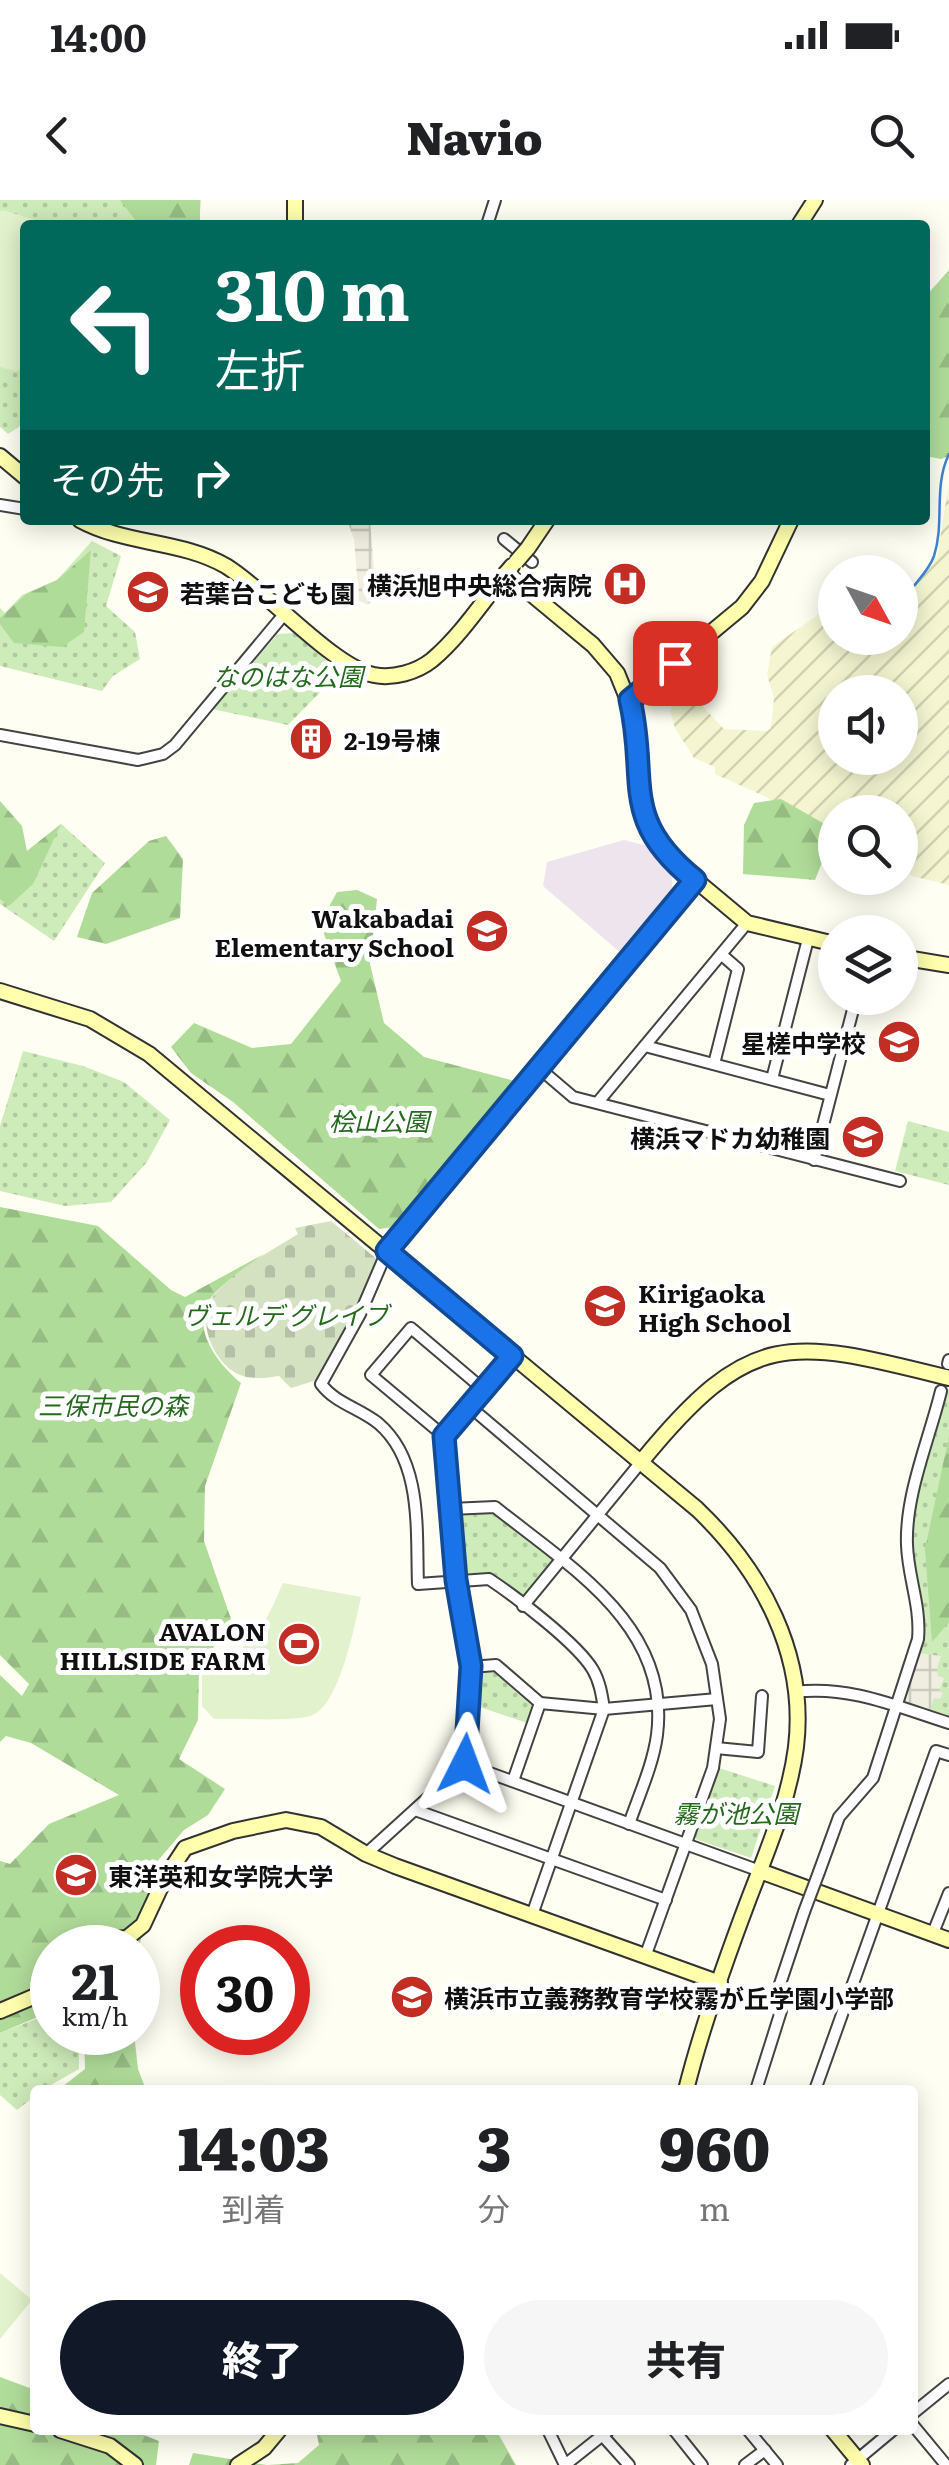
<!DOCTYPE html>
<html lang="ja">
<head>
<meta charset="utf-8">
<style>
	body { margin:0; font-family:Literata,"Noto Sans JP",serif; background:#f6f6f6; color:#202124; height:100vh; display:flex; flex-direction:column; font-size:38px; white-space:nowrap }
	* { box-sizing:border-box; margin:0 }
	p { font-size:32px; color:#757577 }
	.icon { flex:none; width:55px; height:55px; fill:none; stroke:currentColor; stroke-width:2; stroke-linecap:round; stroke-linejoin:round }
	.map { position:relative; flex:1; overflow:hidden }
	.side { position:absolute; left:30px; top:1885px; width:888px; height:350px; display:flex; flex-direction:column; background:#fff; border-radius:10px; box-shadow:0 5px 25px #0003 }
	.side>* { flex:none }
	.guide { position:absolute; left:20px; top:20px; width:910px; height:305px; border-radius:10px; box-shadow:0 5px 25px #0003; background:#00695c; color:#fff; overflow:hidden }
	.needle { width:65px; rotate:130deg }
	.fabs { position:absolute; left:818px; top:355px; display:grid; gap:20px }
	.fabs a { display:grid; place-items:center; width:100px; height:100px; border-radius:50%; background:#fff; box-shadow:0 5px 25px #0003; font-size:50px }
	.speed { position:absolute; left:30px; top:1725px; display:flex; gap:20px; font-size:50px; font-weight:700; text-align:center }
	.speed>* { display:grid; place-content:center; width:130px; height:130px; border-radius:50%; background:#fff; box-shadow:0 5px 25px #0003; line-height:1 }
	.speed small { font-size:25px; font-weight:400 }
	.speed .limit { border:15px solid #d22; background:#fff; color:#111 }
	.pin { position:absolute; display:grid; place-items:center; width:85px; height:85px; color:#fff; margin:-42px; border-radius:20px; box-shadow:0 5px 15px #0006 }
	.me { position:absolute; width:110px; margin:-55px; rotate:3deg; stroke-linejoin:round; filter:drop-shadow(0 0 8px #0008) }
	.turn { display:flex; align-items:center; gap:35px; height:210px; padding:0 30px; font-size:45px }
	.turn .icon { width:130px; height:130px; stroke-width:2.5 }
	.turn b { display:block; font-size:70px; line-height:85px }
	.then { display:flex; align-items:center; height:95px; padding:0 30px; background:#0003; gap:20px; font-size:38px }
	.eta { display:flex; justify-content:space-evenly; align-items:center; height:170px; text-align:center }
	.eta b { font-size:60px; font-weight:800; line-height:70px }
	.action { display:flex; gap:20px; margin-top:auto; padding:20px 30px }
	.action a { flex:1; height:115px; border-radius:60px; background:#111827; color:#fff; font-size:40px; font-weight:800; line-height:115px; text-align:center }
	.action a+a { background:#f6f6f6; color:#202124 }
	.status { display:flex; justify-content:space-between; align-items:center; height:70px; padding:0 50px; background:#fff; direction:ltr }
	.status svg { height:28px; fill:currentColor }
	header { display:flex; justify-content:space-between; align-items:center; height:130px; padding:0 30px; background:#fff; font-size:45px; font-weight:800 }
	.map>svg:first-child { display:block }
	.industrial { fill:#eee4ee }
	.farmland { fill:url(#farmland-furrows); fill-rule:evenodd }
	.green { fill:url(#green-dots) }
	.forest { fill:url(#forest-firs) }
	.cemetery { fill:url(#cemetery-stones) }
	.pitch { fill:#e1f2cc }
	.plaza { fill:url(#plaza-grid) }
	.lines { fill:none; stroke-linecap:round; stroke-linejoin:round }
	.stream { stroke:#3b84d0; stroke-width:2.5 }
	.street-casing { stroke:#434343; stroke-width:14 }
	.secondary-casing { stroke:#323232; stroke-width:18 }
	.street { stroke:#fff; stroke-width:10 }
	.secondary { stroke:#ffffad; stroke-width:14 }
	.street-bridge-casing { stroke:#434343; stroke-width:14; stroke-linecap:butt }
	.secondary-bridge-casing { stroke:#323232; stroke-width:18; stroke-linecap:butt }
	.street-bridge { stroke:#fff; stroke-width:10 }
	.secondary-bridge { stroke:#ffffad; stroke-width:14 }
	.route-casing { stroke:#114b97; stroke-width:25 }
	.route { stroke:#1a73e8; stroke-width:18 }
	.labels { text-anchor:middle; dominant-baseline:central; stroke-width:10; stroke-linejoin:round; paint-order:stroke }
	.poi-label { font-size:25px; font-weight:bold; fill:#101010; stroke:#fff; text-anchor:end }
	.park-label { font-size:25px; font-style:italic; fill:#25691e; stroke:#fff }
</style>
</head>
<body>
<div class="status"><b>14:00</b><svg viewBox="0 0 49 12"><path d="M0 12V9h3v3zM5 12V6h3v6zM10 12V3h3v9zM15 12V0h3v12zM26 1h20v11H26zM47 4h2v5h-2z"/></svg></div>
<header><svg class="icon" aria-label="back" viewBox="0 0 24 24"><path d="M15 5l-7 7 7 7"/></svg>Navio<svg class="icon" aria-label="search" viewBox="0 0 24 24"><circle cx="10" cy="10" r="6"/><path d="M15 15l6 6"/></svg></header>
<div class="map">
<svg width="949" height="2265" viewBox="0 0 949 2265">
	<defs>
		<pattern id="farmland-furrows" width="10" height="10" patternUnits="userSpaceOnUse" patternTransform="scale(2.5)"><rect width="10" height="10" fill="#f5f6d1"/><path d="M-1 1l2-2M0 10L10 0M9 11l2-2" fill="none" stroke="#d1d2b2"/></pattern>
		<pattern id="green-dots" width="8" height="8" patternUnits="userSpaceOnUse" patternTransform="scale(2.5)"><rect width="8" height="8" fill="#ceebba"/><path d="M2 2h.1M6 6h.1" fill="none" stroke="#b0c89f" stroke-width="1.8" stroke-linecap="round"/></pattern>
		<pattern id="forest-firs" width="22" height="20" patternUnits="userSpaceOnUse" patternTransform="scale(2.5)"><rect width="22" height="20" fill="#b0dc99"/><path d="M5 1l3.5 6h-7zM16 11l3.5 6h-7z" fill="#96bc83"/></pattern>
		<pattern id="cemetery-stones" width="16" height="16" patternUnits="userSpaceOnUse" patternTransform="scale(2.5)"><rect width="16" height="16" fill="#d4e2c2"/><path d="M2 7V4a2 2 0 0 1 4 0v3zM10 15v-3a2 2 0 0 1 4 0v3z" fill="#b5c1a6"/></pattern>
		<pattern id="plaza-grid" width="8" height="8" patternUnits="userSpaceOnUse" patternTransform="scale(2.5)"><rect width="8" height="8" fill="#f0eee0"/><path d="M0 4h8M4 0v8" fill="none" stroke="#cdcbbf"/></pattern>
	</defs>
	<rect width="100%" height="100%" fill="#fffef2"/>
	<path class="industrial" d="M624,640L648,646L671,672L673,692L622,754L543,686L547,662Z"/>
	<path class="farmland" d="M949,283V685L912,676L900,668V612H835V639L829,636L766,597L715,574V567L694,558L675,528L670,511L677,498L693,496L724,529L767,531L771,528L774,498L767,475L772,447L835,403V438H900V402L937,357ZM835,492H900V558H835Z"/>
	<g class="green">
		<path d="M0,0H201L199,25H25V223L8,234L0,227Z"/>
		<path d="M92,341L121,356L106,406L135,432L140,459L113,476L102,491L0,466V408L5,413L22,395L57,380Z"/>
		<path d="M294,433L340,472L288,525L212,509L278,434Z"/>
		<path d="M61,624L105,663L54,741L0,704V634L27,651Z"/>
		<path d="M23,851L83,866L124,882L170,920L147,962L111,1002L65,1006L0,991V926Z"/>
		<path d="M908,921L949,932V985L895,971Z"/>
		<path d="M945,1189L949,1190V1520L899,1505L922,1437V1409L913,1352L912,1311Z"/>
		<path d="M495,1312L556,1360L524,1400L490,1375H463L456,1314Z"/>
		<path d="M495,1472L534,1507L527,1523L477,1506L481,1473Z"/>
		<path d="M719,1568L775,1586L751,1658L695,1639Z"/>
		<path d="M52,1813V1832L72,1833L79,1845V1869L42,1890H35V1896L17,1910L0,1895V1833Z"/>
	</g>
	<g class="forest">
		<path d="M120,0H200V25H139Z"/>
		<path d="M949,70V256L941,259L925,256V97Z"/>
		<path d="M91,350L84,432L62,447L14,443L0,424V418L26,394L57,380Z"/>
		<path d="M781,599L835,630L815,680L743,674L744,625L754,603Z"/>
		<path d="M0,601L22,626L27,651L61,624L33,684L9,706L0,699Z"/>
		<path d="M166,636L183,659L180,718L106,744L77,737L92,693L149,641Z"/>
		<path d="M357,690L377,699L370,764L384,823L424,857L515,881L394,1027L379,1029L233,902L191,873L171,847L194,823L252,848L291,844L341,781L320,723L337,692Z"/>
		<path d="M0,1007L98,1026L171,1090L185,1097L264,1054C248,1067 228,1079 214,1094C186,1124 218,1164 241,1183L205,1286L204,1341L231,1419L199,1471L198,1520L179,1559L225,1589L208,1615L184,1630L156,1663L138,1754V1748H52V1811L0,1833V1661L10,1664L49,1624L119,1595L31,1543L6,1536L0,1542V1475L22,1496L29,1484L0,1455Z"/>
		<path d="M949,1236V1422L932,1442L925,1349Z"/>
		<path d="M84,1833H134L138,1869L146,1890H58L85,1869Z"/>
		<path d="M0,2177L35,2190V2230H131L159,2241L156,2265H0Z"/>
		<path d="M316,2230H496L516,2265H189L193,2253L267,2265L298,2263L319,2245Z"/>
	</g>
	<path class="cemetery" d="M331,1021L378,1060L344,1135L317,1180L291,1188L279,1176C266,1178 253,1180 240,1175C213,1164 194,1118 215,1094C236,1069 271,1051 298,1034L295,1028Z"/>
	<g class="pitch">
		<path d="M3,10L51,25H25V166L16,171L0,167V11Z"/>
		<path d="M283,1383L361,1397C355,1424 339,1509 310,1516C286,1522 240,1518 214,1519L202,1506V1471L215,1453L222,1458C257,1448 269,1414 283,1383Z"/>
		<path d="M0,2073L32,2100L0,2139Z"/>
	</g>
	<g class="plaza">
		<path d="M347,320H370L376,395L368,405L359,401L354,339Z"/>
		<path d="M918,1453L941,1456L937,1468L938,1476L944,1478L939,1491L943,1493L940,1499L934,1498L929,1513L902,1505Z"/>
	</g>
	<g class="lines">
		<path class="stream" d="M900,409C907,388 927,376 934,356C945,322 933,287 949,254"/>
		<g class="street-casing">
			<g id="street">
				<path d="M487,25L495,0"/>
				<path d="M0,305L25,309"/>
				<path d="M504,339L532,362"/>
				<path d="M0,535L138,560L163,554L175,545L286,412"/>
				<path d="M645,846L830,895"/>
				<path d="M714,864L738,769L722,755"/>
				<path d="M539,868L573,897L900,981"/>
				<path d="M772,879L808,739"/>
				<path d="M598,902L747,723"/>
				<path d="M814,960L856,798"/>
				<path d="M387,1051L360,1114L321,1184C335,1203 359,1208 378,1223C423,1261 416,1331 418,1384L489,1379C516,1397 578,1444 593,1470C600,1482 602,1496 604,1509L532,1715"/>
				<path d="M948,1164L949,1160"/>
				<path d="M469,1206L660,1368L691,1410L712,1464L720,1519L713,1568L645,1757"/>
				<path d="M444,1236L512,1156"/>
				<path d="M450,1309L495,1307C570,1367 671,1426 657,1535C653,1565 639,1595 629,1624"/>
				<path d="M523,1406L641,1262"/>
				<path d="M471,1467L496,1465L540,1503L513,1581"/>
				<path d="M795,1492C849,1485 898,1507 949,1523"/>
				<path d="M540,1503L604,1509L717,1499"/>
				<path d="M716,1548L758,1552L762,1496"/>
				<path d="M465,1564L760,1671"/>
				<path d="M415,1610L666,1700"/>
				<path d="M366,1654L465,1564L471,1467L456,1379L444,1236L371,1175L411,1128L483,1189"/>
				<path d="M819,1672L839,1617L873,1578L918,1439C921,1406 908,1377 907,1345C905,1295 929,1240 941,1191"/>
				<path d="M933,1733L949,1693"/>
				<path d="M757,1887L781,1811L779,1787L804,1712"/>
				<path d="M815,1890L936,1551L949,1555"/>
				<path d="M912,2214L949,2184"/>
				<path d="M912,2224L946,2265"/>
				<path d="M548,2230L565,2265"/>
				<path d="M674,2230L702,2265"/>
				<path d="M748,2230L777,2265"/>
				<path d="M602,2235L629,2265"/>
				<path d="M565,2265L609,2230"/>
				<path d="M745,2265L765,2250"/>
				<path d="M851,2265L893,2230"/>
			</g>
		</g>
		<g class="secondary-casing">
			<g id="secondary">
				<path d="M295,25V0"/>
				<path d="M799,25L815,0"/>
				<path d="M0,256L25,277"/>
				<path d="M80,320C126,345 181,340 226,366C267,391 333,467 374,475C393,479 417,472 432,460C463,434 486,396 512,366"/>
				<path d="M528,348L547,320"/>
				<path d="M506,373L593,445L617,473L632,510L642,613L649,631L669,658L747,723L835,744"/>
				<path d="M630,500L742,407L762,381L791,320"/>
				<path d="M900,757L949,765"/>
				<path d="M0,791L90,819L149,854L697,1309C762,1371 807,1455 796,1547C789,1601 767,1651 748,1701C725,1762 702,1826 686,1890"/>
				<path d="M387,1051L695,681"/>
				<path d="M641,1262C751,1127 789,1138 949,1178"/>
				<path d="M760,1671L949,1740"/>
				<path d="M85,1748L100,1740L127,1738L143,1725L164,1680L185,1648L233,1631L286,1620L321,1627L366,1654L395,1666L720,1783"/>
				<path d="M0,1811L52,1789"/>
				<path d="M0,2216L35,2224"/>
				<path d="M60,2230L110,2246L135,2265"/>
				<path d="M833,2230L862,2265"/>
				<path d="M238,2265L264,2248L279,2230"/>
			</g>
		</g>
		<use href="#street" class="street"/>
		<use href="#secondary" class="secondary"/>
		<g class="street-bridge-casing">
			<path id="street-bridge" d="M804,1712L819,1672"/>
		</g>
		<g class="secondary-bridge-casing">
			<path id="secondary-bridge" d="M516,362L528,348"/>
		</g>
		<use href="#street-bridge" class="street-bridge"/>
		<use href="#secondary-bridge" class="secondary-bridge"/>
	</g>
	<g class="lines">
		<g class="route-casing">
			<path id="route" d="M465,1564L471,1466L456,1380L444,1236L512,1156L387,1051L695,680C618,618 649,581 630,500L675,463"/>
		</g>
		<use href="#route" class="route"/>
	</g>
	<defs>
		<g id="hospital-disc" transform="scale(2.25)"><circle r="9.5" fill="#c32e24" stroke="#fff"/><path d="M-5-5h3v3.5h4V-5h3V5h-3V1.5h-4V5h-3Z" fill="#fff"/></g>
		<g id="school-disc" transform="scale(2.25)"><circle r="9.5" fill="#c32e24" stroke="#fff"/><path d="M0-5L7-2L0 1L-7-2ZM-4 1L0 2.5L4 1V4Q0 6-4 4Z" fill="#fff"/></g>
		<g id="building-disc" transform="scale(2.25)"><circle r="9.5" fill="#c32e24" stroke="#fff"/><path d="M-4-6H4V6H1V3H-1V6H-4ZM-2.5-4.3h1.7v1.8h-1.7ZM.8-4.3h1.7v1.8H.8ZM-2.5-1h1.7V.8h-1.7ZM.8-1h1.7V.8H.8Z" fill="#fff"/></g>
		<g id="stadium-disc" transform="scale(2.25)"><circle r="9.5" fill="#c32e24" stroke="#fff"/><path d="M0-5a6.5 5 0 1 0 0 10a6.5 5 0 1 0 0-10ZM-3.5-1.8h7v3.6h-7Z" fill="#fff"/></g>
		<g id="university-disc" transform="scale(2.25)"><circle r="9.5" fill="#c32e24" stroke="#fff"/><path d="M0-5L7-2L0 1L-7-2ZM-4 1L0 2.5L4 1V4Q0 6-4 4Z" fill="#fff"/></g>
	</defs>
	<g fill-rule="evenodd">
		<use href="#hospital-disc" x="625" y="384"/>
		<use href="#school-disc" x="148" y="392"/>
		<use href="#building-disc" x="311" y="539"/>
		<use href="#school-disc" x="487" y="731"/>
		<use href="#school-disc" x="899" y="842"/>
		<use href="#school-disc" x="863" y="937"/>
		<use href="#school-disc" x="605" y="1106"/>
		<use href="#stadium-disc" x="299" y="1444"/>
		<use href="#university-disc" x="76" y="1675"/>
		<use href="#school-disc" x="412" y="1797"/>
	</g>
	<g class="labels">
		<g class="poi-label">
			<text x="592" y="384">横浜旭中央総合病院</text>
			<text x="180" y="392" text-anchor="start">若葉台こども園</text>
			<text x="344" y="539" text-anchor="start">2-19号棟</text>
			<text x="454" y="717">Wakabadai<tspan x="454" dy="29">Elementary School</tspan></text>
			<text x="866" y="842">星槎中学校</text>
			<text x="830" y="937">横浜マドカ幼稚園</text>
			<text x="638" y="1092" text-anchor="start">Kirigaoka<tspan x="638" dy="29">High School</tspan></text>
			<text x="266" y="1430">AVALON<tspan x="266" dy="29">HILLSIDE FARM</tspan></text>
			<text x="108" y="1675" text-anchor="start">東洋英和女学院大学</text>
			<text x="444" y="1797" text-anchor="start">横浜市立義務教育学校霧が丘学園小学部</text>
		</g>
		<g class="park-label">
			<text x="288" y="475">なのはな公園</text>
			<text x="379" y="920">桧山公園</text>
			<text x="286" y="1114">ヴェルデ グレイブ</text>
			<text x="113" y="1204">三保市民の森</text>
			<text x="736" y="1612">霧が池公園</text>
		</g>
	</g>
</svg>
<div class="fabs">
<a><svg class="needle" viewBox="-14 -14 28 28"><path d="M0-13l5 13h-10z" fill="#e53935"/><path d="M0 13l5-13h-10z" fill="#757577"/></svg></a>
<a><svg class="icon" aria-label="sound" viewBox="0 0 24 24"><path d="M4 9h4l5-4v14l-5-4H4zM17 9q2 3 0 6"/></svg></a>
<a><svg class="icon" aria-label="search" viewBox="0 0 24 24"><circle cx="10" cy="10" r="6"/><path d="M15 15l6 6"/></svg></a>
<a><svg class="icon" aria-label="layers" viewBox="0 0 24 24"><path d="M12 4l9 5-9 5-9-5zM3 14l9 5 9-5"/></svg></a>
</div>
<div class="speed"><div>21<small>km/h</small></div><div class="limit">30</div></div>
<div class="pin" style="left:675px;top:463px;background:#d93025"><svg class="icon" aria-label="arrive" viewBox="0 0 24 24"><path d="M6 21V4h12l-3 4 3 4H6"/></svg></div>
<svg class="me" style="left:465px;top:1564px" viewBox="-20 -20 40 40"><path d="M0-17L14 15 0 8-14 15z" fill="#1a73e8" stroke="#fff" stroke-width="4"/></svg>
<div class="guide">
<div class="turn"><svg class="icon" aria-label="left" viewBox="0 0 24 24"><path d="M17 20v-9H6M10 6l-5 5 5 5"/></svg><div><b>310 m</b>左折</div></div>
<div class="then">その先<svg class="icon" aria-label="right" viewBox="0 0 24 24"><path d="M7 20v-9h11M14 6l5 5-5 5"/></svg></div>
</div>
<section class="side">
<div class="eta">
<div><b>14:03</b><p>到着</p></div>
<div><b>3</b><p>分</p></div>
<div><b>960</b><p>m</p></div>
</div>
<div class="action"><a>終了</a><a>共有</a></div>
</section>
</div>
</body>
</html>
